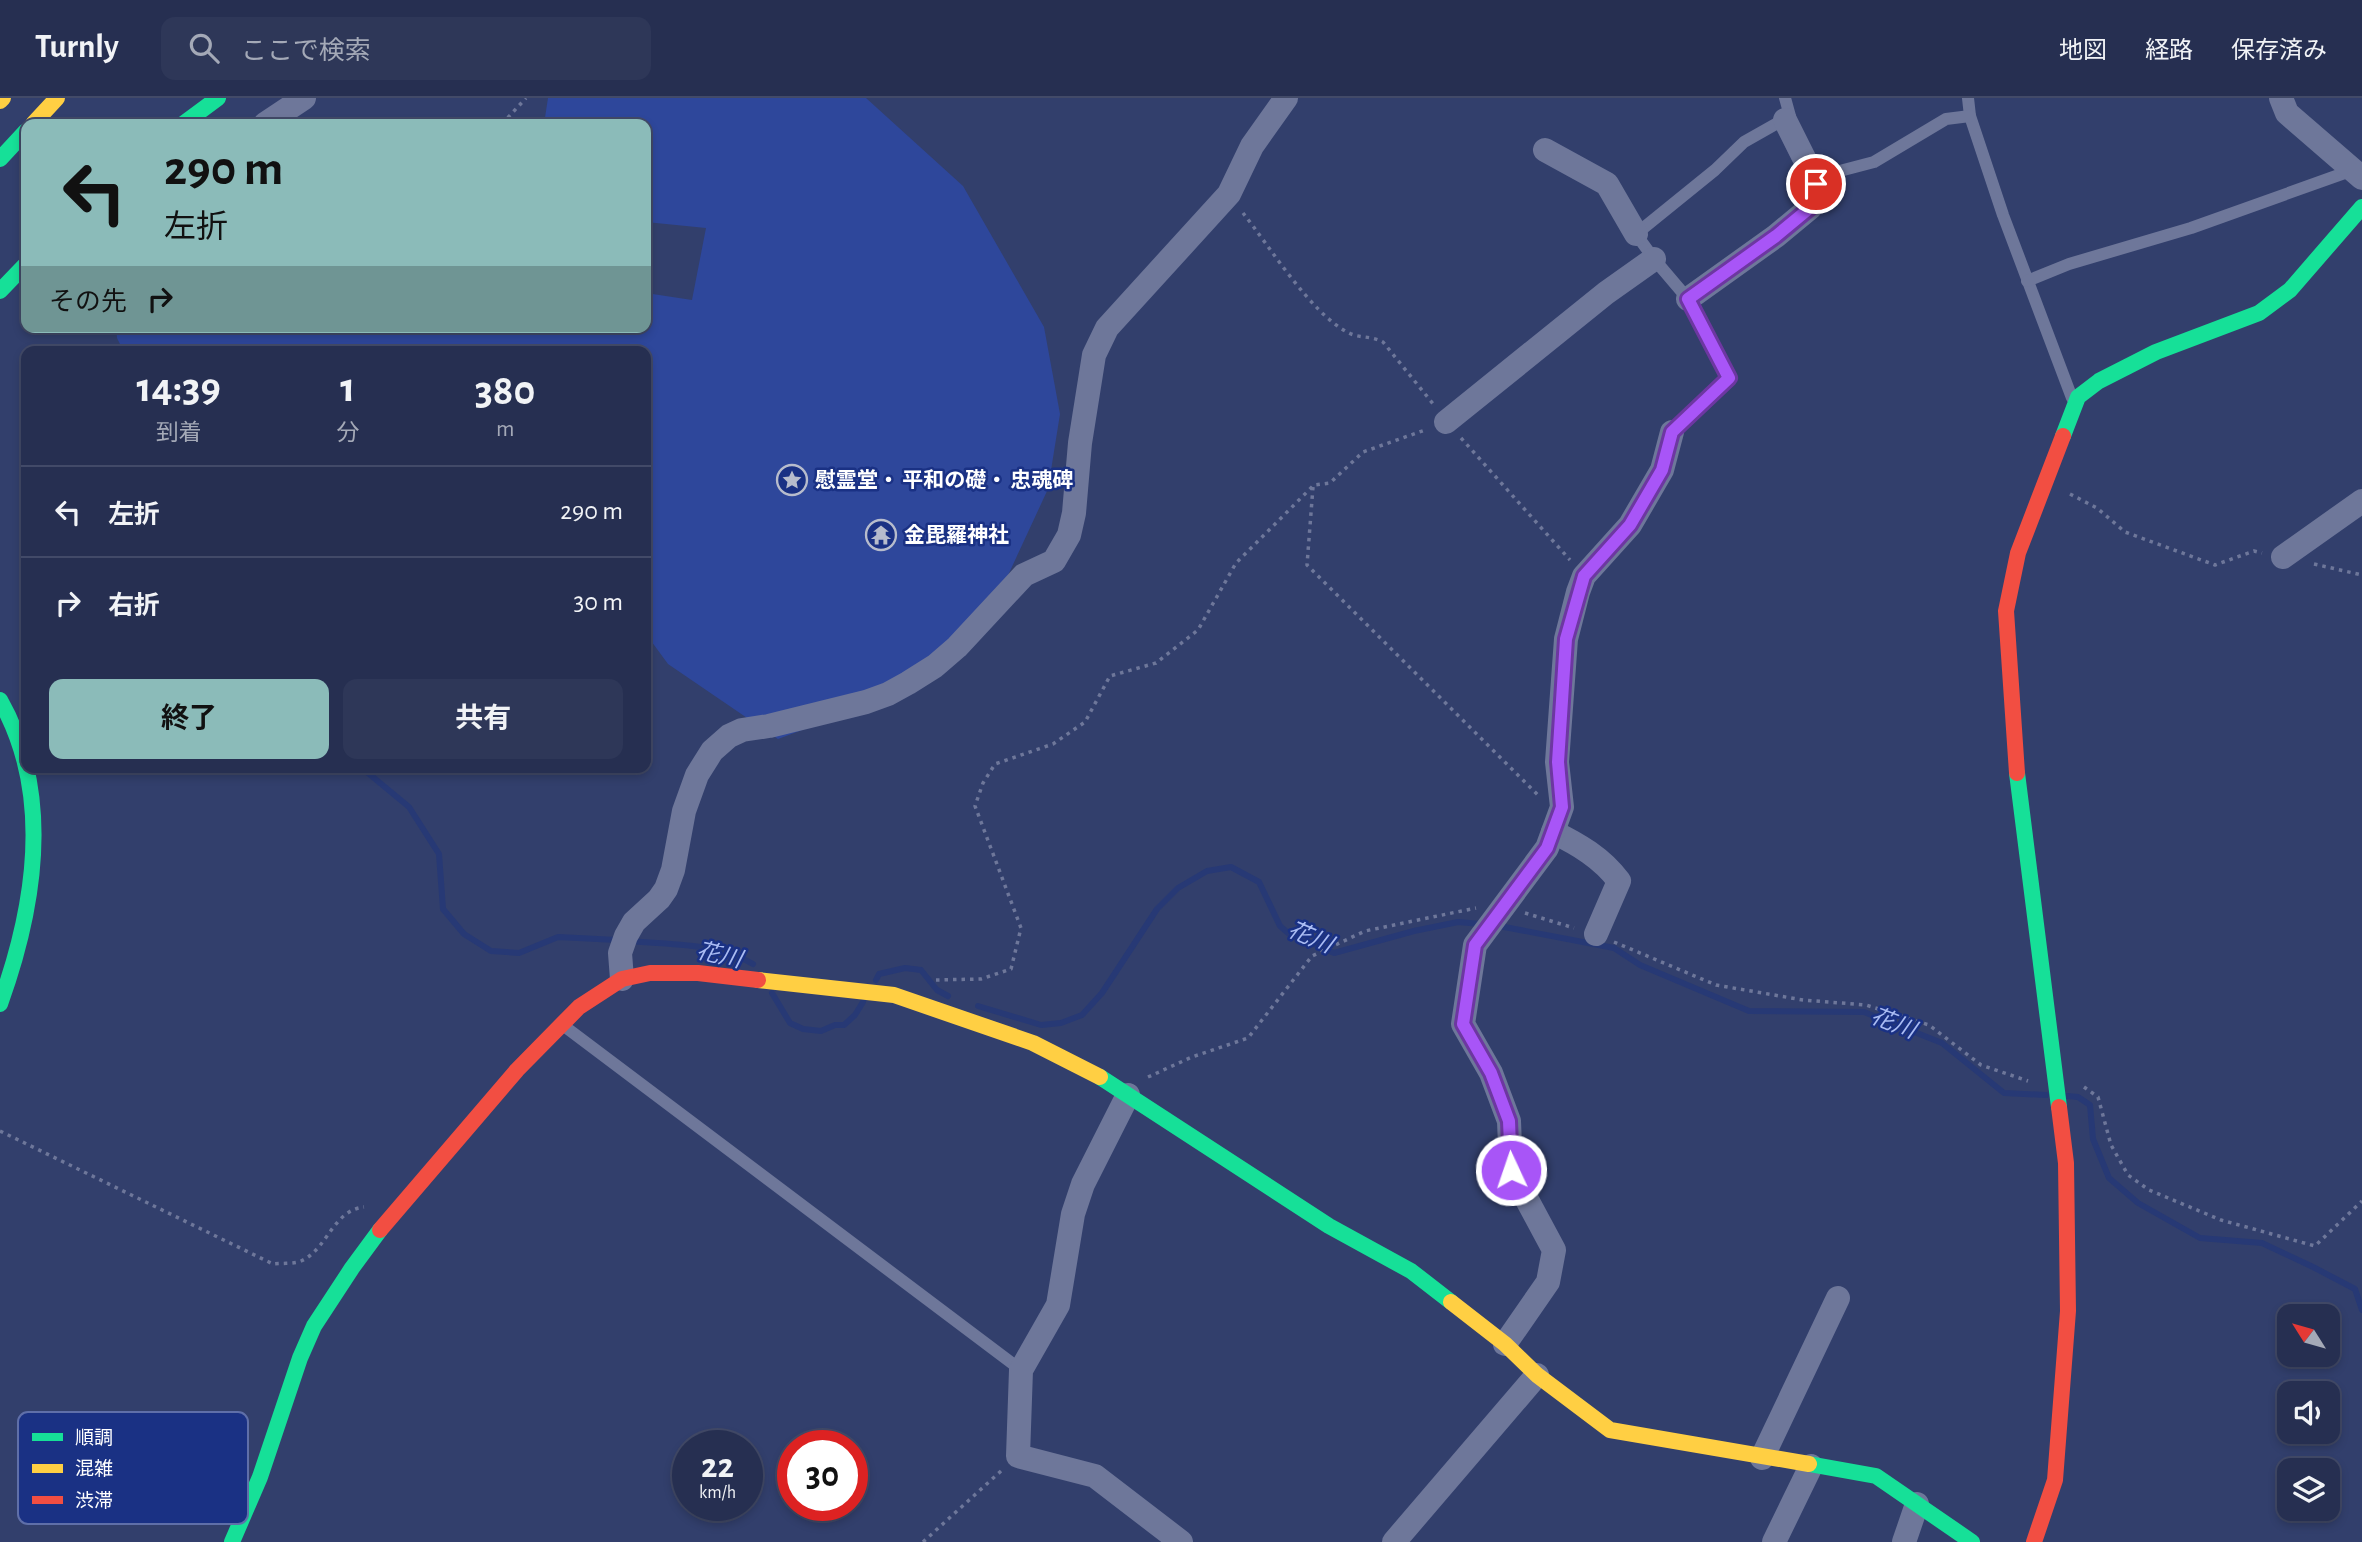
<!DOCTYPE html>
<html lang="ja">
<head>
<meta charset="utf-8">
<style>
	body { margin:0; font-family:"Alegreya Sans","Noto Sans JP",sans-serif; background:#2e3758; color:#f1f3f6; height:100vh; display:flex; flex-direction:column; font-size:26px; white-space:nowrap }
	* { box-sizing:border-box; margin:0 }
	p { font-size:23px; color:#a4a9b7 }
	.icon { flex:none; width:38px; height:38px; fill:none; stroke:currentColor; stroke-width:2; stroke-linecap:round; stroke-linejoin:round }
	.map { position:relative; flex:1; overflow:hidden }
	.sheet { position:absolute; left:21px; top:248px; width:630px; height:427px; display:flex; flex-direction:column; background:#262f51; border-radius:14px; box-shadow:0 4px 10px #0003,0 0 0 2px #424a68 }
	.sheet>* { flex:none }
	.banner { position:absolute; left:21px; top:21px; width:630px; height:214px; border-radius:14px; box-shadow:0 4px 10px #0003,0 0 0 2px #424a68; background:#8bbbb9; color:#111; overflow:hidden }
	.needle { width:46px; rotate:307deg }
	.tools { position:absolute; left:2277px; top:1206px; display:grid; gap:14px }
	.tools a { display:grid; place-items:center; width:63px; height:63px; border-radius:14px; background:#262f51; box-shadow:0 4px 10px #0003,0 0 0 2px #424a68; font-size:35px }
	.speed { position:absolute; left:672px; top:1332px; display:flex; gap:14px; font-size:35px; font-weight:700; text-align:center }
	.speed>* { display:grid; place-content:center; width:91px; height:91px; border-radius:50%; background:#262f51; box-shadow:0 4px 10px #0003,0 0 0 2px #424a68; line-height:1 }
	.speed small { font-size:18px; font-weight:400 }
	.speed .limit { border:10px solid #d22; background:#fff; color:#111 }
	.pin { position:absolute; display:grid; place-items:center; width:60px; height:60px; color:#fff; margin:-30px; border:4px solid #fff; border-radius:50%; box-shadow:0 2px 7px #0007 }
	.me { position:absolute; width:77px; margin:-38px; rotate:357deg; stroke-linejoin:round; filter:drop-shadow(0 0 5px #0008) }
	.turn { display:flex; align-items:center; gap:24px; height:147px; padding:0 28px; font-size:32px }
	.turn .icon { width:91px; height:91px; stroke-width:2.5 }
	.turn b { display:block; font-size:49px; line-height:60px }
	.then { display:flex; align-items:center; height:66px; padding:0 28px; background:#0003; gap:14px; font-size:26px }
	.eta { display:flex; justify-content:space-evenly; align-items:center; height:119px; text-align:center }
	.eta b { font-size:42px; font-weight:700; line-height:49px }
	.button { display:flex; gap:14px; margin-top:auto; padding:14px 28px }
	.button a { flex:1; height:80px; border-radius:14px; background:#8bbbb9; color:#111; font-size:28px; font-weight:700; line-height:80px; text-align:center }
	.button a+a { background:#2e3758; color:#f1f3f6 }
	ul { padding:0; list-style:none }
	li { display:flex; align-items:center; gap:21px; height:91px; padding:0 28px; border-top:2px solid #424a68 }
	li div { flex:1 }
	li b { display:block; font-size:26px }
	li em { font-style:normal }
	header { display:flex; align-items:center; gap:42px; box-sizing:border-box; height:98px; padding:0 35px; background:#262f51; border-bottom:2px solid #424a68 }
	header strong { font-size:33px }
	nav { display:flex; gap:38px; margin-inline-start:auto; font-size:24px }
	.search { width:490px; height:63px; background:#2e3758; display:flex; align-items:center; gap:18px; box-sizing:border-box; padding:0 24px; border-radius:14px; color:#a4a9b7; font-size:26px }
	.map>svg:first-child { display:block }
	.green { fill:#2e479b }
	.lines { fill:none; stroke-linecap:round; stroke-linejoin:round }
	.stream { stroke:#273975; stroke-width:6 }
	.path { stroke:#6e779a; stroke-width:3.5; stroke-dasharray:3.5 5; stroke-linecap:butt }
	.lane { stroke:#6e779a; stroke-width:12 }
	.street { stroke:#6e779a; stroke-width:24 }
	.fast { stroke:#16e098; stroke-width:16 }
	.slow { stroke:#ffcf43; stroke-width:16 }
	.jam { stroke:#f24e42; stroke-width:16 }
	.route-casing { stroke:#6d37a1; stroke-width:18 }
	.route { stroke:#a855f7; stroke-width:12 }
	.labels { text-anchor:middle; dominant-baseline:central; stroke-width:5; stroke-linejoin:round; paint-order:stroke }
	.poi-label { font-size:21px; font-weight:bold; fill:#fff; stroke:#1a3184; text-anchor:start }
	.water-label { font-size:23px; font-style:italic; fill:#aabcf3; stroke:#1a3184 }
	.key { fill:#1a3184; stroke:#5f6fa9; stroke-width:2 }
	.key-label { font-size:19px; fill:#fff }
</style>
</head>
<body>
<header>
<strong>Turnly</strong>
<div class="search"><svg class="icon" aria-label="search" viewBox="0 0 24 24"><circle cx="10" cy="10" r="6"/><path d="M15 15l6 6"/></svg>ここで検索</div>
<nav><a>地図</a><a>経路</a><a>保存済み</a></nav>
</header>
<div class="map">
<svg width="2362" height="1444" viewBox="0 0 2362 1444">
	<rect width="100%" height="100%" fill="#323f6c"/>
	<path class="green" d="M548,0H866L963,88L1044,229L1060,316L1048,391L997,501L920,588L778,641L668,566L646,536V254H124L117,240L116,229H646V195L692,202L706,130L646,124V26H544Z"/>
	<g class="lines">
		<g class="stream">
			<path d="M362,670L409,709L439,756L443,811L464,836L491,853L519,855L558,839L617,842"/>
			<path d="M1499,828L1614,850L1640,867L1749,913L1864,914L1942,945L2004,995L2046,997"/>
			<path d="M631,843C671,847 719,845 753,866"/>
			<path d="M876,882L879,876L905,870L921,872L937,892L948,898"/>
			<path d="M772,895L790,925L803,931L821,933L835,927H844L855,917L863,904"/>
			<path d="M978,908L1041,927L1061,925L1082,917L1102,895L1157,811L1178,790L1207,773L1231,769L1259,784L1280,828L1288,835L1334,855L1414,833L1458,824L1481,826"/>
			<path d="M2067,998L2078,999L2090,1007L2093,1041L2109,1080L2138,1105L2200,1140L2262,1145L2313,1169L2355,1191L2362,1212"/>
		</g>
		<g class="path">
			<path d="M502,26L526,0"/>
			<path d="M1243,115C1270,149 1310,214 1347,234C1359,241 1370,237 1383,244L1434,307"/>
			<path d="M1461,340L1570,462"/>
			<path d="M1313,389L1307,467L1539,698"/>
			<path d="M2070,396L2097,410L2125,434L2215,467L2254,453L2262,455"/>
			<path d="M2314,466L2362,477"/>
			<path d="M1525,815L1574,830"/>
			<path d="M1614,844L1716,887L1803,902L1866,907L1929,927L1981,967L2028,983"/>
			<path d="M936,882L981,881L1011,871L1021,830L975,708L983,685L995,666L1053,646L1085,624L1110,578L1156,565L1198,532L1236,465L1314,387L1330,385L1363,354L1425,332"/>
			<path d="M1148,979L1192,959L1248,940L1312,858L1365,833L1476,810"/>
			<path d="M2084,989L2098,999L2111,1047L2128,1077L2149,1092L2221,1122L2315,1148L2362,1103"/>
			<path d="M0,1033L273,1166C281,1165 294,1166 301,1163C327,1152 333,1112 364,1109"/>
			<path d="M923,1444L1001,1373"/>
		</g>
		<g class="lane">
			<path d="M1968,0L1970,18L2003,117L2072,300"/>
			<path d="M1813,80L1874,64L1946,21L1970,18"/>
			<path d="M2027,183L2069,166L2191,130L2353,72"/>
			<path d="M1672,334L1729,280L1688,201L1654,161L1636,136L1715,72L1744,44L1790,18L1785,0"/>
			<path d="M564,928L1021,1272"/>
		</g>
		<g class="street">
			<path d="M2281,0L2287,15L2362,80"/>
			<path d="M265,26L304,0"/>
			<path d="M1545,52L1607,86L1636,136"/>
			<path d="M1688,201L1776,138L1811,109L1817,86L1785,22"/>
			<path d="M1446,324L1606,195L1654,161"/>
			<path d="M2283,459L2362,403"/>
			<path d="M1553,734C1578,746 1602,760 1619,783L1596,836"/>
			<path d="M622,881L620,855L626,838L634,824L659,801L666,791L673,772L684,713L697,677L712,653L729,638L742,632L769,628L866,604L888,596L908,585L935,568L957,549L1024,477L1054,463L1069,437L1074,415L1080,345L1094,257L1107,230L1229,96L1252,48L1286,0"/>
			<path d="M1128,997L1083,1086L1073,1116L1058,1207L1021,1272L1018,1358L1095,1378L1181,1444"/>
			<path d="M1505,1246L1548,1184L1554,1152L1511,1072L1509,1023L1491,975L1463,926L1475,847L1547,750L1562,709L1557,664L1566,541L1578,494L1584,478L1630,427L1662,372L1672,334"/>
			<path d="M1762,1360L1838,1200"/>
			<path d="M1394,1444L1537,1277"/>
			<path d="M1774,1444L1811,1368"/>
			<path d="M1904,1444L1917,1406"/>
		</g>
		<g class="fast">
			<path d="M183,26L218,0"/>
			<path d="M0,61L26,33"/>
			<path d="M0,193L26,166"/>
			<path d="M2063,338L2078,299L2099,283L2156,254L2259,215L2290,192L2362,109"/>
			<path d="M0,602C54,697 35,809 0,906"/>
			<path d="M2017,675L2059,1009"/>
			<path d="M1100,979L1329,1128L1411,1173L1451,1204"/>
			<path d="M1809,1366L1876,1378L1972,1444"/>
			<path d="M232,1444L260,1379L300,1260L314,1228L352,1170L380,1132"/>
		</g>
		<g class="slow">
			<path d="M0,3L3,0"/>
			<path d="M33,26L57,0"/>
			<path d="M758,882L894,897L1033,945L1100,979"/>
			<path d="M1451,1204L1505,1246L1537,1277L1610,1332L1809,1366"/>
		</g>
		<g class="jam">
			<path d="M2017,675L2006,513L2018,455L2063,338"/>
			<path d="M380,1132L517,972L579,909L622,881L650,875H698L758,882"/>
			<path d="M2034,1444L2055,1382L2068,1213L2066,1065L2059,1009"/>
		</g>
	</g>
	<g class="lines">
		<g class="route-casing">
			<path id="route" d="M1511,1072L1509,1023L1491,975L1463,926L1475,847L1547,750L1562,709L1558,664L1566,541L1584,478L1630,427L1662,372L1672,334L1729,280L1688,201L1776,138L1811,109L1816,86"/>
		</g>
		<use href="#route" class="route"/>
	</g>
	<defs>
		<g id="sight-ring" transform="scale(1.575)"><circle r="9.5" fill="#1a3184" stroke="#b7bccc" stroke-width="1.5"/><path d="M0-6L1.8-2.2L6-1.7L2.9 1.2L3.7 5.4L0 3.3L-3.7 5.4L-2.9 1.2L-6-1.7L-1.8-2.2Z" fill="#b7bccc"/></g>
		<g id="temple-ring" transform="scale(1.575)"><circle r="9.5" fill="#1a3184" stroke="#b7bccc" stroke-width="1.5"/><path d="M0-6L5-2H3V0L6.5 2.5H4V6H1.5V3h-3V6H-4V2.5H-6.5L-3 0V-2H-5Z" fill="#b7bccc"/></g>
	</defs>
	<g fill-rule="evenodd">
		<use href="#sight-ring" x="792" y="382"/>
		<use href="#temple-ring" x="881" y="437"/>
	</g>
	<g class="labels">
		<g class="poi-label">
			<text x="815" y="382">慰霊堂・ 平和の礎・ 忠魂碑</text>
			<text x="904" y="437">金毘羅神社</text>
		</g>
		<g class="water-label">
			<text transform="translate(1310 840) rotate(23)">花川</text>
			<text transform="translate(719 858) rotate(13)">花川</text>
			<text transform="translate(1893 926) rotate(21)">花川</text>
		</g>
	</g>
	<rect x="18" y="1314" width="230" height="112" rx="10" class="key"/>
	<rect x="32" y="1335" width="31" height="8" fill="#16e098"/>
	<rect x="32" y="1366" width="31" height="9" fill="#ffcf43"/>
	<rect x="32" y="1398" width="31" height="8" fill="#f24e42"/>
	<g class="key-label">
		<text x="75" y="1346">順調</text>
		<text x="75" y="1377">混雑</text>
		<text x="75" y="1409">渋滞</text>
	</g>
</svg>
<div class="tools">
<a><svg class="needle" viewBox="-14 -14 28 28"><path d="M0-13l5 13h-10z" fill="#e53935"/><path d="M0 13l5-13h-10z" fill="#a4a9b7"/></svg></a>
<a><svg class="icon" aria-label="sound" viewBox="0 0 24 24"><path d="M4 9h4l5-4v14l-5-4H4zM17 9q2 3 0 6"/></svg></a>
<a><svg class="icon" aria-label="layers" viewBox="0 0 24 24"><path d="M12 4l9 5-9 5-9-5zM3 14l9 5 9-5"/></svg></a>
</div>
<div class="speed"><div>22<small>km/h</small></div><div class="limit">30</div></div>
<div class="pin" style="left:1816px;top:86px;background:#d93025"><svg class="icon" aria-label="arrive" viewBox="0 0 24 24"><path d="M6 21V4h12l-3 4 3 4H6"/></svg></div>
<svg class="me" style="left:1511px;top:1072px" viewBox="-20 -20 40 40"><circle r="17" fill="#a855f7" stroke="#fff" stroke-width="3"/><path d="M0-11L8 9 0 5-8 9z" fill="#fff"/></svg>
<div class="banner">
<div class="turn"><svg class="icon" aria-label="left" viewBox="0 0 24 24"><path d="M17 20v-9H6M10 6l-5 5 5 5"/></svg><div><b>290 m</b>左折</div></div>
<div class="then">その先<svg class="icon" aria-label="right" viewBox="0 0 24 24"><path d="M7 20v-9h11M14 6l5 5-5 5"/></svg></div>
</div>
<section class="sheet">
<div class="eta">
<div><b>14:39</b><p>到着</p></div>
<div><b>1</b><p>分</p></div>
<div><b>380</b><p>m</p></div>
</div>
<ul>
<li><svg class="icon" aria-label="left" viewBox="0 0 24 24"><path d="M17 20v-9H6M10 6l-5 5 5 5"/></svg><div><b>左折</b></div><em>290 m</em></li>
<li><svg class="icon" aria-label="right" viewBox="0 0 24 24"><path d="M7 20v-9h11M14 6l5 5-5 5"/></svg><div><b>右折</b></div><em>30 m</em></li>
</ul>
<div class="button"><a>終了</a><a>共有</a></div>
</section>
</div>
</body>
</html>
